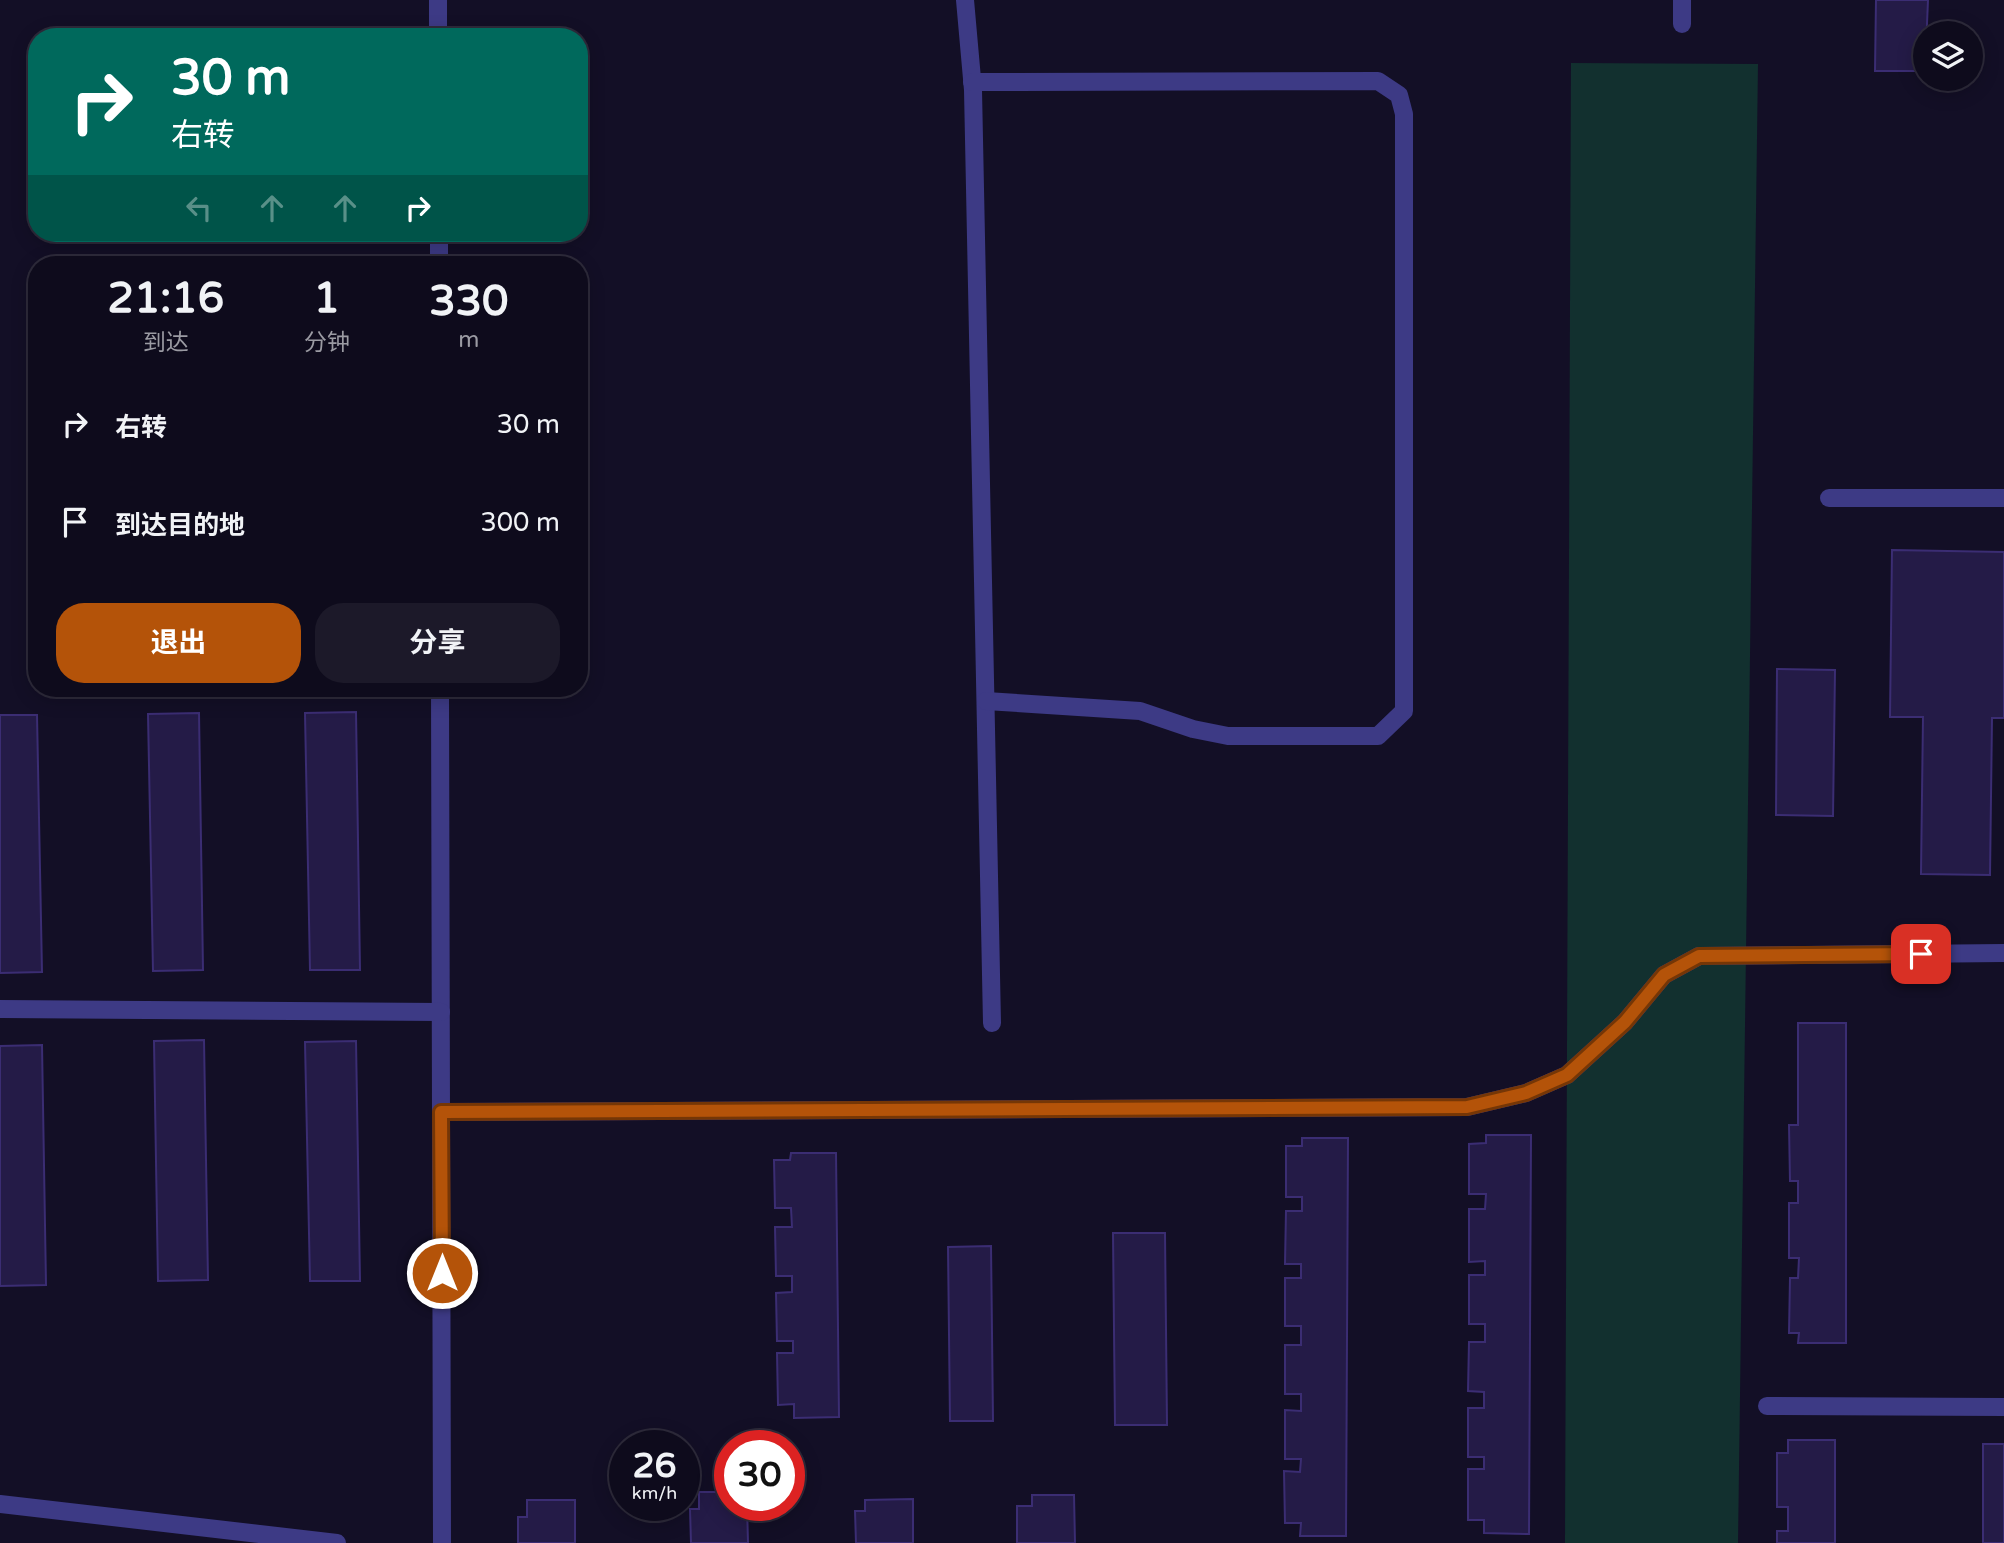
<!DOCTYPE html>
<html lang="zh">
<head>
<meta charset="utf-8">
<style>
	body { margin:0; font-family:"Varela Round","Noto Sans SC",sans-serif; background:#1c1929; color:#f1f3f6; height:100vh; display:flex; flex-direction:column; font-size:26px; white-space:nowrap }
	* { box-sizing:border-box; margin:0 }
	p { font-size:23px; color:#9b9ba3 }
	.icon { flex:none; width:38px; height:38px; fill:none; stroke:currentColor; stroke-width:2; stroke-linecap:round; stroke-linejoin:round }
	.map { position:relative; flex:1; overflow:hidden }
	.drawer { position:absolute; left:28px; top:256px; width:560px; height:441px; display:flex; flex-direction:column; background:#0e0b1c; border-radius:28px; box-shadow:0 4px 18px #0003,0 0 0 2px #2e2b3b }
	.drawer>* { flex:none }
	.top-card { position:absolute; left:28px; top:28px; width:560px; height:214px; border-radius:28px; box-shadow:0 4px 18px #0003,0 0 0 2px #2e2b3b; background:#00695c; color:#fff; overflow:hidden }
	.controls { position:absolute; left:1913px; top:21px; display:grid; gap:14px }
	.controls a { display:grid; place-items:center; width:70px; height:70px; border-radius:50%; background:#0e0b1c; box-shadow:0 4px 18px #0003,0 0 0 2px #2e2b3b; font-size:35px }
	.speed { position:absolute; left:609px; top:1430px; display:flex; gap:14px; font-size:35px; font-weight:700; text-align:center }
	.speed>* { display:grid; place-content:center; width:91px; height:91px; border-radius:50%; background:#0e0b1c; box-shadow:0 4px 18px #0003,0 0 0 2px #2e2b3b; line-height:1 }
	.speed small { font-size:18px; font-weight:400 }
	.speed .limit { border:10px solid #d22; background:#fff; color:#111 }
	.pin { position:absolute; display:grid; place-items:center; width:60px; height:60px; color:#fff; margin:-30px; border-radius:14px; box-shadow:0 4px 10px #0006 }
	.me { position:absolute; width:77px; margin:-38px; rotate:0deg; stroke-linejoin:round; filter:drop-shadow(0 0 5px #0008) }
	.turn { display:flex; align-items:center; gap:24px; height:147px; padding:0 28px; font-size:32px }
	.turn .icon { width:91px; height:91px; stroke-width:2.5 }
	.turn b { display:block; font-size:49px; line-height:60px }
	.lanes { display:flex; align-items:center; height:66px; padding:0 28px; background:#0003; justify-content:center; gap:35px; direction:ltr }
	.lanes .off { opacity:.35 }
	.eta { display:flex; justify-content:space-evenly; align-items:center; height:119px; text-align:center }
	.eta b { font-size:42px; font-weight:700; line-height:49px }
	.primary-button { display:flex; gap:14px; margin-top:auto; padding:14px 28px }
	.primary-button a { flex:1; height:80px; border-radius:28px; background:#b45309; color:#fff; font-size:28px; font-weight:700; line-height:80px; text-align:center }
	.primary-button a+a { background:#1c1929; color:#f1f3f6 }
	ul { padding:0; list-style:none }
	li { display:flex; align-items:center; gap:21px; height:98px; padding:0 28px }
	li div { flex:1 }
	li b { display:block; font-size:26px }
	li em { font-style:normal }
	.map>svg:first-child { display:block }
	.green { fill:#12302f }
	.building { fill:#241b47; stroke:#3b2d73; stroke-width:2 }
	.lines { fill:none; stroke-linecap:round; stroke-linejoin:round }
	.minor { stroke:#3d3a85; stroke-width:18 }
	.route-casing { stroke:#753606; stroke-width:18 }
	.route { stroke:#b45309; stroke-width:12 }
</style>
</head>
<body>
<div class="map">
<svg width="2004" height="1543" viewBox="0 0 2004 1543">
	<rect width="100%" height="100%" fill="#130f26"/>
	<path class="green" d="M1571,63L1758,64L1738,1543H1565Z"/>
	<g class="building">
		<path d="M1876,0H1928L1925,71H1875Z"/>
		<path d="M1892,550L2004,552V718H1992L1990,875L1921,874L1923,717H1890Z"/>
		<path d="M1777,669L1835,670L1833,816L1776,815Z"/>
		<path d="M356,712L360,970H310L305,713Z"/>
		<path d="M199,713L203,970L153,971L148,714Z"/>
		<path d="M0,715H37L42,972L0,973Z"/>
		<path d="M1798,1023H1846V1343H1798L1799,1333H1789L1790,1278H1798L1799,1258H1789V1203H1798V1181H1790L1789,1125H1798Z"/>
		<path d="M204,1040L208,1280L158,1281L154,1041Z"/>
		<path d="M356,1041L360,1281H310L305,1042Z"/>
		<path d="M42,1045L46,1285L0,1286V1046Z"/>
		<path d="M1486,1135H1531L1529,1534L1484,1533V1520H1468V1469H1484V1457H1468V1408H1484V1392L1468,1391L1469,1342H1485V1324H1469V1275H1485V1261L1469,1262V1209H1485L1486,1194H1469V1144L1486,1143Z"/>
		<path d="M1302,1138H1348L1346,1536H1300L1301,1523H1285L1284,1471L1300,1472L1301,1459H1285V1410L1301,1411V1394H1285V1345H1301V1326H1285V1278H1301V1264H1285L1286,1211H1302V1197H1286V1146H1302Z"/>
		<path d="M791,1153H836L839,1417L794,1418V1404L778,1405L777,1353H793V1341H777L776,1293L792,1292V1276H776L775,1227H792L791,1208H775L774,1160H790Z"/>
		<path d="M1113,1233H1165L1167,1425H1115Z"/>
		<path d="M991,1246L993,1421H950L948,1247Z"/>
		<path d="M1788,1440H1835V1543H1777V1531H1788V1507H1777V1453H1788Z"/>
		<rect x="1983" y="1444" width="21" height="99"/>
		<path d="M699,1492H730V1505H747L748,1543H691L690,1509H699Z"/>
		<path d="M1032,1495H1074L1075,1543H1017V1506H1032Z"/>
		<path d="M913,1499V1543H856L855,1511H865V1500Z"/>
		<path d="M527,1500H575V1543H518V1517H527Z"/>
	</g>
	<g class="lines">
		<g class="minor">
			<path d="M438,0V37"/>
			<path d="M965,0L973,90L992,1023"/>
			<path d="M1682,24V0"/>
			<path d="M972,82L1378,81L1399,95L1404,114V711L1378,736H1228L1193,729L1140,711L986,701"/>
			<path d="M439,233V264"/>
			<path d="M1829,498H2004"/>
			<path d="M440,688L442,1543"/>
			<path d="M0,1009L441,1012"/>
			<path d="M441,1112L1467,1107L1526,1093L1567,1075L1625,1022L1664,975L1699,956L2004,953"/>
			<path d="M1767,1406L2004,1407"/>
			<path d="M0,1504L337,1543"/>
		</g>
	</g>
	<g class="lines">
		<g class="route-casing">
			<path id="route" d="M442,1273L441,1112L1467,1107L1526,1093L1567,1075L1625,1022L1664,975L1699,956L1921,954"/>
		</g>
		<use href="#route" class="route"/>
	</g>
</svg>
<div class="controls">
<a><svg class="icon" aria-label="layers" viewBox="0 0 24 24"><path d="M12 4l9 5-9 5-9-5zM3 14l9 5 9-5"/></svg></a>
</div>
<div class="speed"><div>26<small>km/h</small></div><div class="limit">30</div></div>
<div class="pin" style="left:1921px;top:954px;background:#d93025"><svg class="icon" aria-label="arrive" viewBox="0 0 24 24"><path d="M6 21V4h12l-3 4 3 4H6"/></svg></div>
<svg class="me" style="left:442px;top:1273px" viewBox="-20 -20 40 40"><circle r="17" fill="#b45309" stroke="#fff" stroke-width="3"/><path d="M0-11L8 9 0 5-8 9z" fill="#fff"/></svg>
<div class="top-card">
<div class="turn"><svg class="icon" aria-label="right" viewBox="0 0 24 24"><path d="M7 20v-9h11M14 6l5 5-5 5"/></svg><div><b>30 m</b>右转</div></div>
<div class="lanes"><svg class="icon off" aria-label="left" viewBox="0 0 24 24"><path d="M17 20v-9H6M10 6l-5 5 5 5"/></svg><svg class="icon off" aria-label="ahead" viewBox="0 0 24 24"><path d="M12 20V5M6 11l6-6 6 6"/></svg><svg class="icon off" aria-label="ahead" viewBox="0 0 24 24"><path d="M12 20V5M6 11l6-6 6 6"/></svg><svg class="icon" aria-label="right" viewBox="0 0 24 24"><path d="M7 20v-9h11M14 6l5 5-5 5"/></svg></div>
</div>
<section class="drawer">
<div class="eta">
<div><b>21:16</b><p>到达</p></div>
<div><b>1</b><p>分钟</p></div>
<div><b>330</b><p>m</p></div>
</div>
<ul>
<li><svg class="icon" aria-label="right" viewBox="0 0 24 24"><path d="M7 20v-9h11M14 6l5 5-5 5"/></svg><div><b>右转</b></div><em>30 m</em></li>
<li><svg class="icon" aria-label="arrive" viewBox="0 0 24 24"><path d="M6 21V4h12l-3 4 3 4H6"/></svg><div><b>到达目的地</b></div><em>300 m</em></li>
</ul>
<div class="primary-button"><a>退出</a><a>分享</a></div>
</section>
</div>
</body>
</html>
